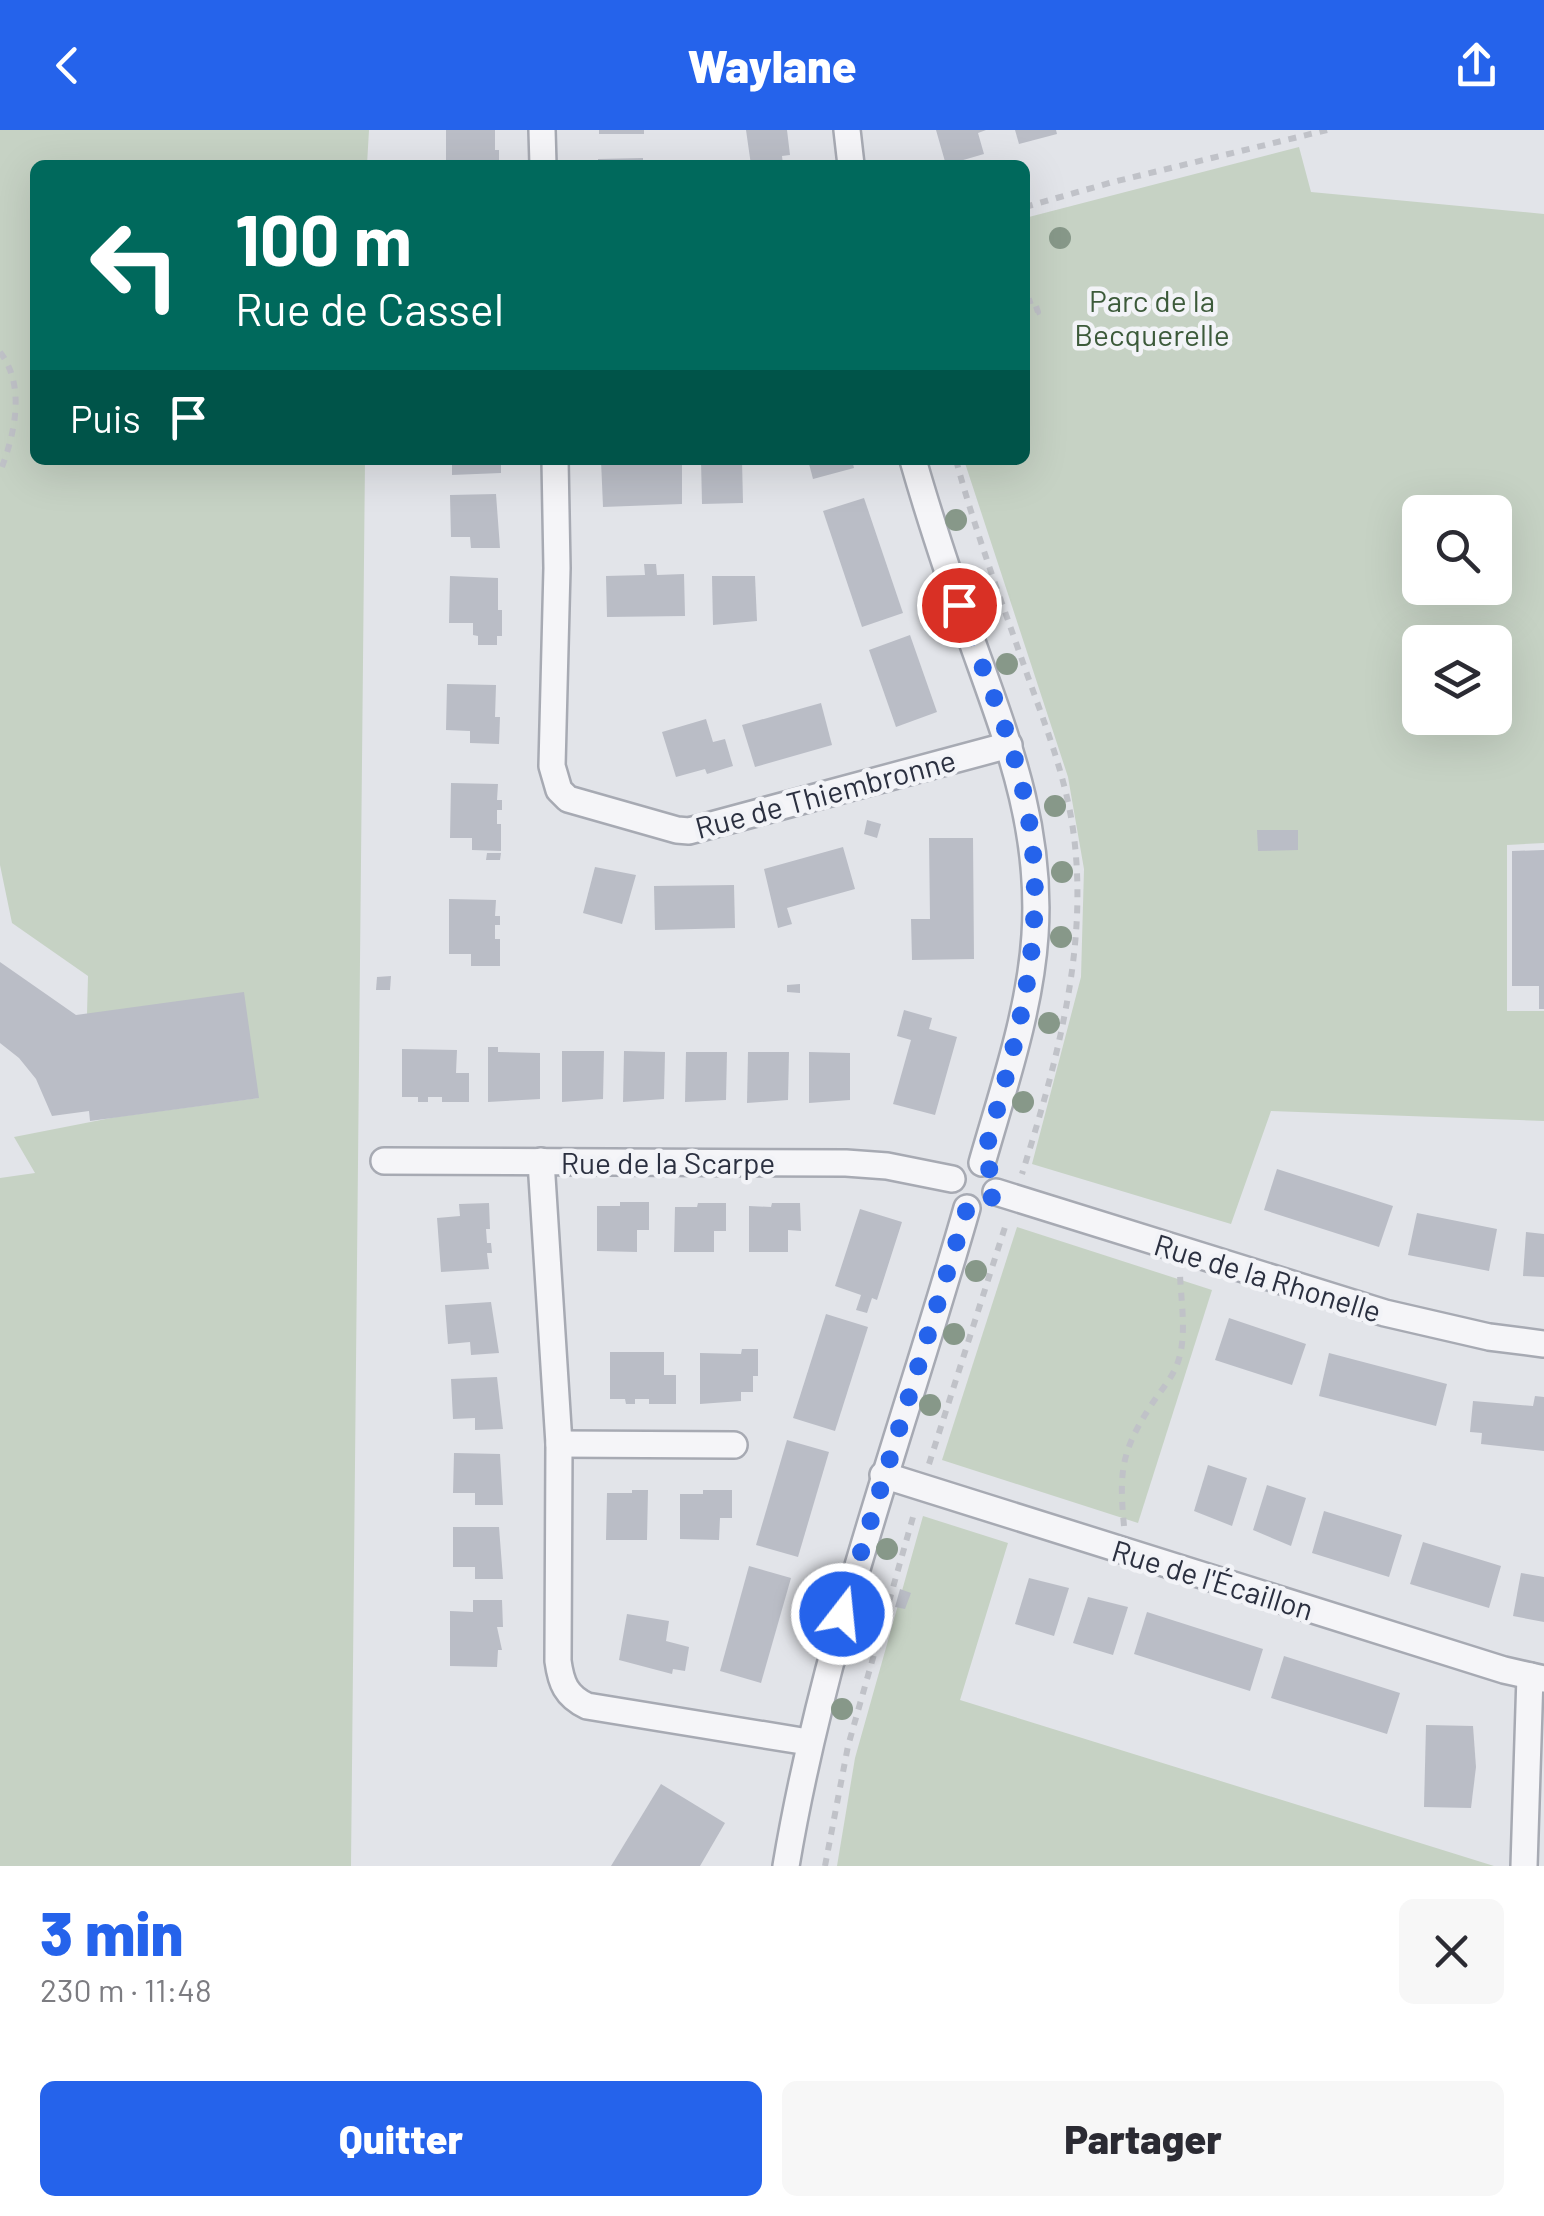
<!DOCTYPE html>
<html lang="fr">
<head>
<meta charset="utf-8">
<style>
	body { margin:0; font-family:Barlow,sans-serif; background:#f7f7f7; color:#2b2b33; height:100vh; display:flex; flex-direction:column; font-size:38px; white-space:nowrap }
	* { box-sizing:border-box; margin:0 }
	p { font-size:32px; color:#7c7c81 }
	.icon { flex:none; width:55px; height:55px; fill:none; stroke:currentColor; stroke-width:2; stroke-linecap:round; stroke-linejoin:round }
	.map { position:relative; height:1736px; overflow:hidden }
	.drawer { display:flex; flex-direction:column; background:#fff; flex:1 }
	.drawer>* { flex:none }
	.banner { position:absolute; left:30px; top:30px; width:1000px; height:305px; border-radius:15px; box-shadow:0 10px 40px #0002; background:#00695c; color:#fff; overflow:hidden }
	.controls { position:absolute; left:1402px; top:365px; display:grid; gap:20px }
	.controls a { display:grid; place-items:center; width:110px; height:110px; border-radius:15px; background:#fff; box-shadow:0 10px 40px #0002; font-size:50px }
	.pin { position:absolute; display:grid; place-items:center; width:85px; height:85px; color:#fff; margin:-42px; border:5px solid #fff; border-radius:50%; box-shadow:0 2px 10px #0007 }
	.me { position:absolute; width:110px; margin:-55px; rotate:16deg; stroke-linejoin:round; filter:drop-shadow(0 0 8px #0008) }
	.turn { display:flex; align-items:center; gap:35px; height:210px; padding:0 40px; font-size:45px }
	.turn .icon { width:130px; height:130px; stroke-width:2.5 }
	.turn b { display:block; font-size:70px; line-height:85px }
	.then { display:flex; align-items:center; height:95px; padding:0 40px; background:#0003; gap:20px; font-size:38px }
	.round { display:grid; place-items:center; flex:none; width:105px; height:105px; border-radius:15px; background:#f7f7f7 }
	.headline { display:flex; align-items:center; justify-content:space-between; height:170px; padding:0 40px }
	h1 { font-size:60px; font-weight:800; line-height:75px; color:#2563eb }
	.action { display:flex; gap:20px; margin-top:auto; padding:20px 40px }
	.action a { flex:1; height:115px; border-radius:15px; background:#2563eb; color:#fff; font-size:40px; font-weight:800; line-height:115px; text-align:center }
	.action a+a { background:#f7f7f7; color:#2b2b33 }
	header { display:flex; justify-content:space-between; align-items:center; height:130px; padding:0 40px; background:#2563eb; color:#fff; font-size:45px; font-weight:800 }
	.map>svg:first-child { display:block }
	.green { fill:#c6d2c4; fill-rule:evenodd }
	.building { fill:#babdc6 }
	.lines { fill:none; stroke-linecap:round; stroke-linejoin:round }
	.minor-casing { stroke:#a7aab3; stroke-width:30 }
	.path { stroke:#c0c2c8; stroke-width:6; stroke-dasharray:8 8; stroke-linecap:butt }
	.minor { stroke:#f5f5f8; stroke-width:25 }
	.tree { fill:#879889 }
	.route { stroke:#2563eb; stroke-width:18; stroke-dasharray:0 32.4 }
	.labels { text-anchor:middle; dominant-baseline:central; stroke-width:9; stroke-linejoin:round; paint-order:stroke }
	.park-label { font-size:30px; fill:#3c5a3a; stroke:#f2f3f7 }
	.street-label { font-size:30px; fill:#2b3040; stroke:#f2f3f7 }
</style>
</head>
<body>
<header><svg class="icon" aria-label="back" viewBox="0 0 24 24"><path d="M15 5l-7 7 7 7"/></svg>Waylane<svg class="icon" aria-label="share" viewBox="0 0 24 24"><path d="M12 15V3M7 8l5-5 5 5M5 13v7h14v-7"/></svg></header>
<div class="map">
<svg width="1544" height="1736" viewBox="0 0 1544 1736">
	<rect width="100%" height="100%" fill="#e2e4e9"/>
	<g class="green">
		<path d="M0,0H369L367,35H35V330H365L351,1736H0V1048L35,1043L14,1007L116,987L258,968L87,884L88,846L12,793L0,735Z"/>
		<path d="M1299,17L1311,62L1544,84V713L1507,715V881H1544V991L1271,981L1231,1094L1032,1034L1081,847L1084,739L1068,647L964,330H1025V88ZM1420,382H1495V458H1420ZM1420,512H1495V588H1420Z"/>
		<path d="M1017,1097L1212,1160L1138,1393L942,1330Z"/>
		<path d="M923,1386L1008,1413L960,1570L1494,1736H837L855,1628Z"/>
	</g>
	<g class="building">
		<path d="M446,0H495V20H499V35H446Z"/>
		<rect x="599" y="0" width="45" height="4"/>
		<path d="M746,0H787L790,25L782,26L783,35H751Z"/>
		<path d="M936,0H986L978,3L984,24L946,35Z"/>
		<path d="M1015,0H1056L1057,4L1019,14Z"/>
		<path d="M643,28V35H598V29Z"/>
		<path d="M452,330H501V343L452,345Z"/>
		<path d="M601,330H682V374L603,377Z"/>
		<path d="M701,330H742L743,373L702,374Z"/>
		<path d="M808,330H852L854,338L813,349Z"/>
		<path d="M496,364L500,418H471L470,407H451L450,365Z"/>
		<path d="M864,368L903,483L862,497L823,381Z"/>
		<path d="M644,434H656L657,445L684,444L685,486L607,487L606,446L645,445Z"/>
		<path d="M450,446L498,448V480H502V506H497V515H478V506L473,505V493H449Z"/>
		<path d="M712,446H755L757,491L713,495Z"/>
		<path d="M910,505L937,582L896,597L869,520Z"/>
		<path d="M447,554L496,555L495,587H500L499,614L470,613V601L446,600Z"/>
		<path d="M821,573L832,615L755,637L742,595Z"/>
		<path d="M706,589L713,612L725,609L733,636L707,644L705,639L676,647L662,602Z"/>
		<path d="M451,653L498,654L497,670H502V680H497V694H501V721L472,720V708H450Z"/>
		<path d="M867,690L881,694L877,708L864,704Z"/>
		<path d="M1257,700H1298V720L1258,721Z"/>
		<path d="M929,708H973L974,829L912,830L911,789H930Z"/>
		<path d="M843,717L855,759L787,778L792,794L778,798L764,739Z"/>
		<path d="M1544,720V879H1539V856H1512V721Z"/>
		<path d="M487,723H501L500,730H486Z"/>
		<path d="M595,737L636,745L622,794L583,783Z"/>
		<path d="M734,755L735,798L655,800L654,756Z"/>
		<path d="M449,769L496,770L495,786H500V795H495V809H500V836H471V824H449Z"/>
		<path d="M0,832L76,885L244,862L259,968L90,991L89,981L52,986L36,949L19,928L0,913Z"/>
		<path d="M391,846L390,860H376L377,847Z"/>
		<path d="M800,854V863L787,862V855Z"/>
		<path d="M904,880L932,888L929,899L957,907L935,985L893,974L911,910L897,906Z"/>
		<path d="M488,917H498V922L540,923V969L488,972Z"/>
		<path d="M402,919L457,920L456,943H469V972H442V967H428V972H418V967H402Z"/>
		<path d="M562,921H604L603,969L562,972Z"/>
		<path d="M624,921L665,922L664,969L623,972Z"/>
		<path d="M686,922H727L726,970L685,972Z"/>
		<path d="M748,922H789L788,970L747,973Z"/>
		<path d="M809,922L850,923V970L809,973Z"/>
		<path d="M1277,1039L1393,1076L1379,1117L1264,1080Z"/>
		<path d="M620,1072H649V1100H637V1122L597,1121V1076H620Z"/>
		<path d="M489,1073L490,1099H486L487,1113H491L492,1123H487L489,1139L441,1142L437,1088L460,1086L459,1074Z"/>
		<path d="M698,1073H726V1101H714V1122H674L675,1077H697Z"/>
		<path d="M772,1073H800L801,1101L788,1100V1122H749V1076L771,1077Z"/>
		<path d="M860,1079L902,1092L877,1170L872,1168L867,1183L856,1180L861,1165L835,1156Z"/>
		<path d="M1417,1083L1497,1099L1489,1141L1408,1125Z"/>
		<path d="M1526,1102L1544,1104V1147L1523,1146Z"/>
		<path d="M491,1172L499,1223L471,1225L470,1212L448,1214L445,1175Z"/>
		<path d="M826,1184L868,1197L835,1301L793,1288Z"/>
		<path d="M1229,1188L1306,1214L1292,1255L1215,1230Z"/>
		<path d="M742,1219H758V1246H753V1262H741V1271L700,1274V1223L741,1224Z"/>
		<path d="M610,1222H664V1245H676V1274H649V1269H635V1274H626L625,1269H610Z"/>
		<path d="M1329,1223L1447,1254L1436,1296L1319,1266Z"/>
		<path d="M497,1247L503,1299L475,1300V1288L453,1289L451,1249Z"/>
		<path d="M1535,1266L1544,1267V1321L1481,1314L1482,1303L1470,1302L1473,1271L1533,1276Z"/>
		<path d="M787,1310L829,1322L798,1427L756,1415Z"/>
		<path d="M454,1323L500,1324L503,1375H475V1363H453Z"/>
		<path d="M1208,1335L1247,1348L1232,1396L1194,1381Z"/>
		<path d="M1267,1355L1306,1368L1291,1416L1253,1400Z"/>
		<path d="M632,1360H648L647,1410H606L607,1363H632Z"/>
		<path d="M703,1360H732V1388H720L719,1410L680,1409V1364H703Z"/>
		<path d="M1324,1381L1402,1405L1389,1447L1312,1423Z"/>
		<path d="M453,1397H499L503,1449H475V1437H453Z"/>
		<path d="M1423,1412L1501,1436L1489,1478L1410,1454Z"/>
		<path d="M749,1436L791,1448L761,1553L720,1541Z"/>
		<path d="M1521,1443L1544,1447V1492L1513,1486Z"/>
		<path d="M1029,1448L1069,1458L1054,1506L1015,1494Z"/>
		<path d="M900,1459L911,1463L905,1479L895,1477Z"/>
		<path d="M1088,1467L1128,1477L1113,1525L1073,1513Z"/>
		<path d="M473,1470H502L503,1497H497L502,1520H498L497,1537L450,1536V1481L473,1482Z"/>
		<path d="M1147,1482L1263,1519L1250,1561L1134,1524Z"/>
		<path d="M627,1484L669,1491L666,1511L689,1517L685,1541L673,1539L672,1544L619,1530Z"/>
		<path d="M1284,1526L1400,1563L1387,1604L1271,1568Z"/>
		<path d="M1426,1595L1473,1596L1476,1637L1471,1678L1424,1677Z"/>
		<path d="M661,1654L725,1693L700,1736H611Z"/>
	</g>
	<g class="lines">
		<g class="minor-casing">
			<g id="minor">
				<path d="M542,0L543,35"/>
				<path d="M847,0L851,35"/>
				<path d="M555,330L557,438L552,636L559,660L568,669L677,700L689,701L1009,615"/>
				<path d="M913,330C931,393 952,455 974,517C1009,615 1042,699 1035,805C1030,882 1003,959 982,1033"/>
				<path d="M384,1031L846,1033L887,1036L952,1049"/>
				<path d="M541,1031L559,1314L558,1531C561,1553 566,1566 587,1576L808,1612"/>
				<path d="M996,1062L1385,1183L1489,1207L1544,1214"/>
				<path d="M559,1314L734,1315"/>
				<path d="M883,1345L1504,1540L1544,1549"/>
				<path d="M786,1736C824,1509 904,1298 967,1078"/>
				<path d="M1524,1736L1530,1546"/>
			</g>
		</g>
		<g class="path">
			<path d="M1025,77L1113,52L1327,0"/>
			<path d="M1025,173L1034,170L1038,182L1025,186"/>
			<path d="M0,222C26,256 15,304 0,342"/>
			<path d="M956,330C976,404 1003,475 1028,547C1045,594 1064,643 1072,693C1091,811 1057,932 1022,1044"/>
			<path d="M929,1334L1006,1094"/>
			<path d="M1124,1396C1119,1342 1121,1322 1150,1277C1158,1264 1170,1251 1176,1237C1188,1210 1181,1173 1180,1144"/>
			<path d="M825,1736L848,1616L915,1380"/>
		</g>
		<use href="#minor" class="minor"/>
	</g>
	<g class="tree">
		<circle cx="1060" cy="108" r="11"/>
		<circle cx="956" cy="390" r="11"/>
		<circle cx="985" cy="467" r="11"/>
		<circle cx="1007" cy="534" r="11"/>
		<circle cx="1055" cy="676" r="11"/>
		<circle cx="1062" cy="742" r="11"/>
		<circle cx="1061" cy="807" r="11"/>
		<circle cx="1049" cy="893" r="11"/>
		<circle cx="1023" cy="972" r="11"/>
		<circle cx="976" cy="1141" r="11"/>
		<circle cx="954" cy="1204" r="11"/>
		<circle cx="930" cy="1275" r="11"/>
		<circle cx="887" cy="1419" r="11"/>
		<circle cx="858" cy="1520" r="11"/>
		<circle cx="842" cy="1579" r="11"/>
	</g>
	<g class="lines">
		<path class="route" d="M842,1484L967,1078L986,1075L996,1062L995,1044L982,1033C1018,904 1055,792 1022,656C1007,595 981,535 959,475"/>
	</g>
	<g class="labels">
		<g class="park-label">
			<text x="1152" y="170">Parc de la<tspan x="1152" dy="34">Becquerelle</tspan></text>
		</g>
		<g class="street-label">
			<text transform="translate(825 663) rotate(-15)">Rue de Thiembronne</text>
			<text x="668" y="1032">Rue de la Scarpe</text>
			<text transform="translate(1268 1147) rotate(17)">Rue de la Rhonelle</text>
			<text transform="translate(1213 1449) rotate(17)">Rue de l'Écaillon</text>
		</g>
	</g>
</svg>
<div class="controls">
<a><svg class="icon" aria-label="search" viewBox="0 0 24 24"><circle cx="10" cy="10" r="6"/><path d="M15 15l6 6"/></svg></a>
<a><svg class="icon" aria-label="layers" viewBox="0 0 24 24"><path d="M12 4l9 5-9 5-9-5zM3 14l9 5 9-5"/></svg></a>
</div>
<div class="pin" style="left:959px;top:475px;background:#d93025"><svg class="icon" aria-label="arrive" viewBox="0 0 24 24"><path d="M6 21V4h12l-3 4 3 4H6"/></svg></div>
<svg class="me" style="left:842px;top:1484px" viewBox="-20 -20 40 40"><circle r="17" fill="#2563eb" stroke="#fff" stroke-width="3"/><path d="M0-11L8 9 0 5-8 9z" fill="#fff"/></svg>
<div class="banner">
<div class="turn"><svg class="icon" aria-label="left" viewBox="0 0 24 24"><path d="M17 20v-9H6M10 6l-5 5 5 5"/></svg><div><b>100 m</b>Rue de Cassel</div></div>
<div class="then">Puis<svg class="icon" aria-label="arrive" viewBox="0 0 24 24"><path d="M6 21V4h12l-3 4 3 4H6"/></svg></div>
</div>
</div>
<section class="drawer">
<div class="headline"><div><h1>3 min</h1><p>230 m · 11:48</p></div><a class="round"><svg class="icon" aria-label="close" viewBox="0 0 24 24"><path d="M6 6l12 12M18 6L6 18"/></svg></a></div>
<div class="action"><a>Quitter</a><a>Partager</a></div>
</section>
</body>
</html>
